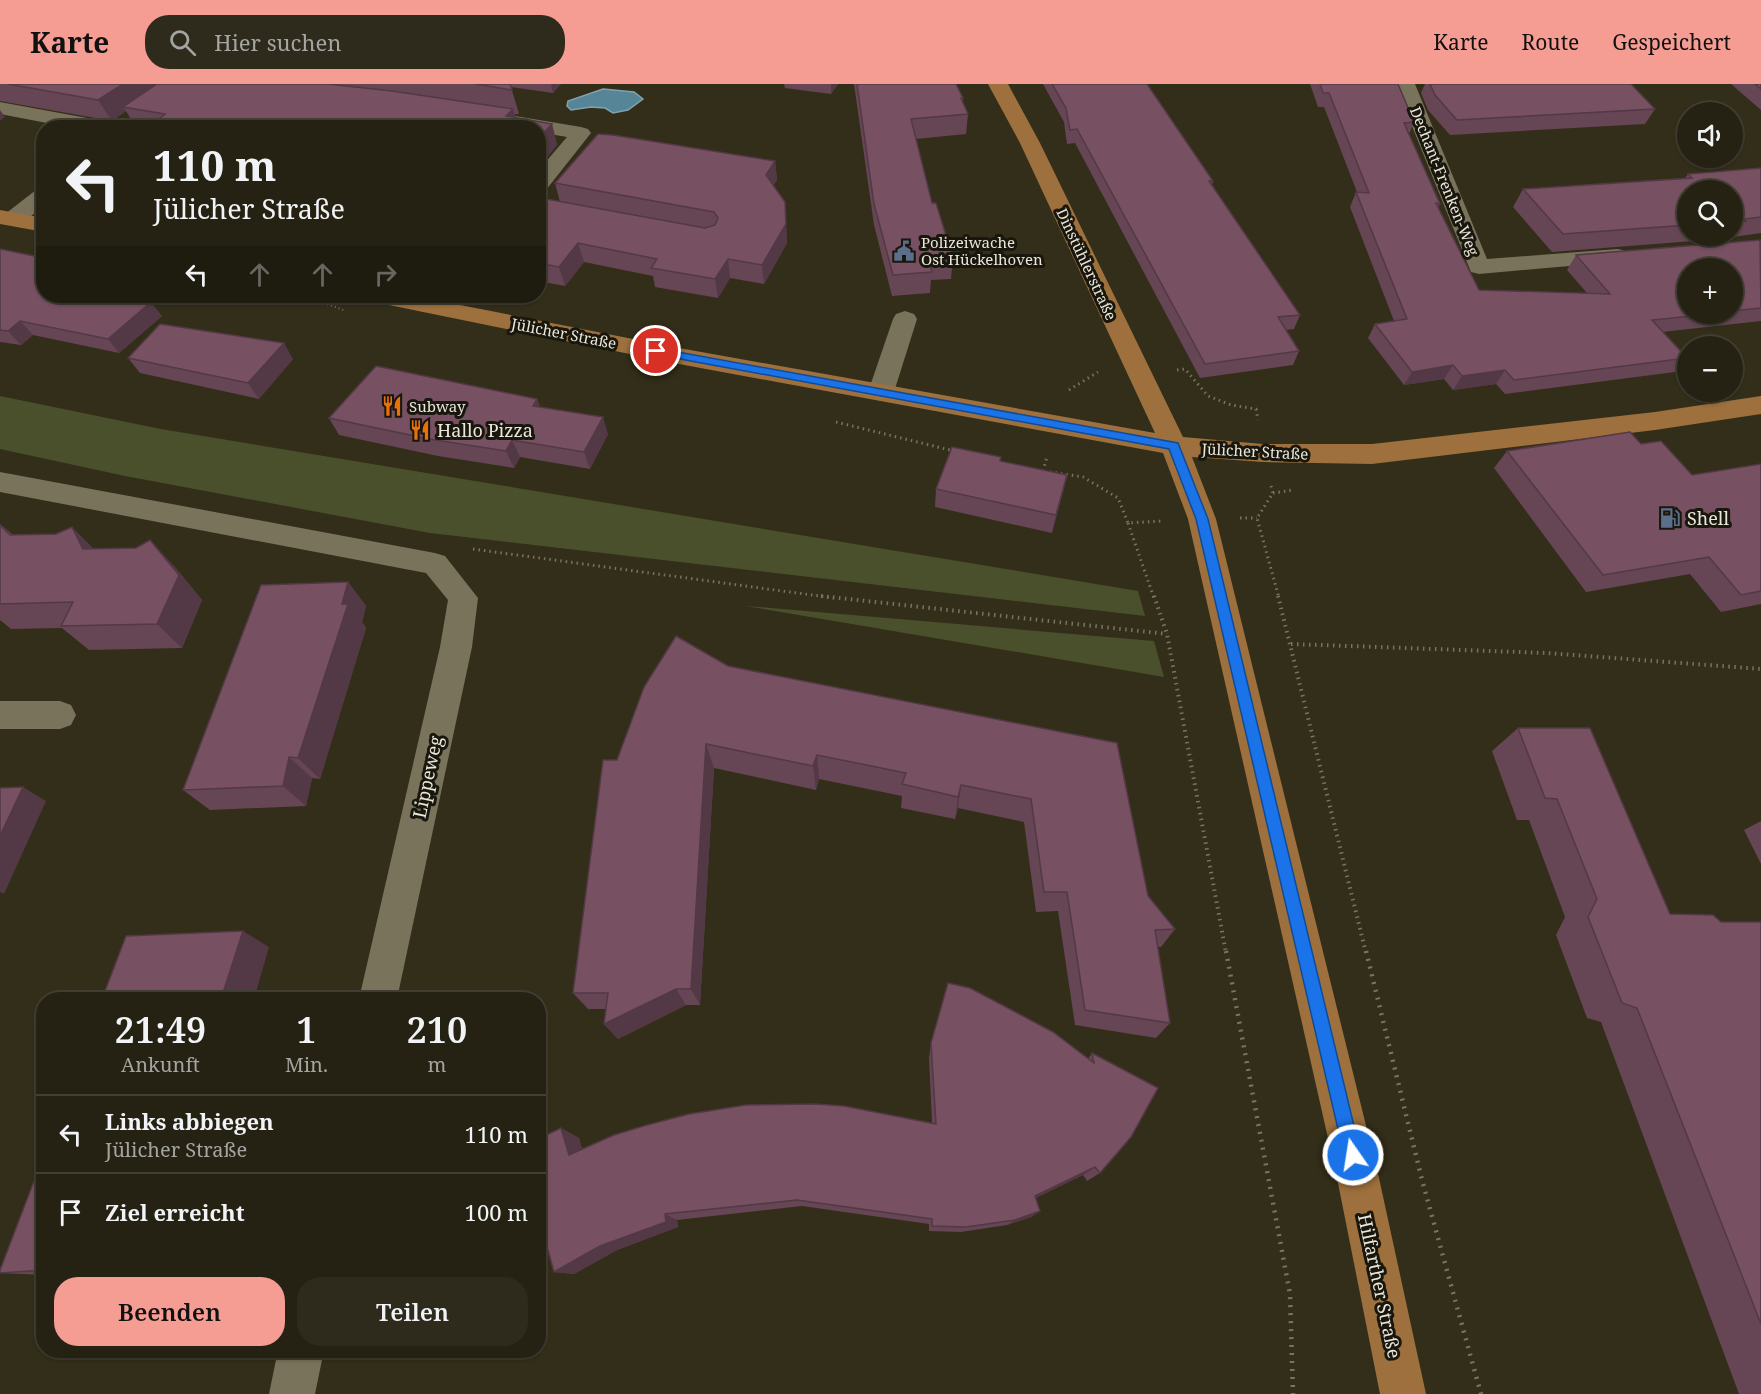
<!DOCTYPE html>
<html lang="de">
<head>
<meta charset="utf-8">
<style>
	body { margin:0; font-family:"Noto Serif",serif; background:#2e2a1c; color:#f1f3f6; height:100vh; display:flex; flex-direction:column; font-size:22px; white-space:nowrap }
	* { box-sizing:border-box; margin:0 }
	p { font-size:20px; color:#a4a4a0 }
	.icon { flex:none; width:33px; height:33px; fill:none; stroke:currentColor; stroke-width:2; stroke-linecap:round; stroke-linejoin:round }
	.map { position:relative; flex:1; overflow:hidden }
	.drawer { position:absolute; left:36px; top:908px; width:510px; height:366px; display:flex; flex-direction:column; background:#262213; border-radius:24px; box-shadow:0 2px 4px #0004,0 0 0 2px #423f33 }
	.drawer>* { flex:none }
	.guide { position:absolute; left:36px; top:36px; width:510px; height:183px; border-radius:24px; box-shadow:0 2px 4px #0004,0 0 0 2px #423f33; background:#262213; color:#f1f3f6; overflow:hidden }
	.tools { position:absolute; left:1677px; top:18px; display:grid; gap:12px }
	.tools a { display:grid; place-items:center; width:66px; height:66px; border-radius:50%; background:#262213; box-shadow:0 2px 4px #0004,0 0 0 2px #423f33; font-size:30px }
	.pin { position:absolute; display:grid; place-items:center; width:51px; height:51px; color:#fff; margin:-26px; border:3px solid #fff; border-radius:50%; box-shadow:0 2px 6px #0007 }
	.me { position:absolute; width:66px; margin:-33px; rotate:347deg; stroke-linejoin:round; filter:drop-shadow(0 0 4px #0008) }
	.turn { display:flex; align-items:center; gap:21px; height:126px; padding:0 18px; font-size:27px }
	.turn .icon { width:78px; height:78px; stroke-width:2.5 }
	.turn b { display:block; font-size:42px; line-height:51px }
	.lanes { display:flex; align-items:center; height:57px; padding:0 18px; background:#0003; justify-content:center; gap:30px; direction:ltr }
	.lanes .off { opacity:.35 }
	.eta { display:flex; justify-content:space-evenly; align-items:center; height:102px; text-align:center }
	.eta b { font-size:36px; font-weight:600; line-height:42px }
	.primary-button { display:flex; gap:12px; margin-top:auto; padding:12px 18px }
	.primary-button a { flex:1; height:69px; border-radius:24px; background:#f59c93; color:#111; font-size:24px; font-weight:600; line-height:69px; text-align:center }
	.primary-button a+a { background:#2e2a1c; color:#f1f3f6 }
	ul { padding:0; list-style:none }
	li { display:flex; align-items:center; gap:18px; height:78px; padding:0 18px; border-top:2px solid #423f33 }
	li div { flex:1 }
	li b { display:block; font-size:22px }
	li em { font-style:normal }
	header { display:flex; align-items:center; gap:36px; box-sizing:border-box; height:84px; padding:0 30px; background:#f59c93; color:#111 }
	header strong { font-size:28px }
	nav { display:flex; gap:33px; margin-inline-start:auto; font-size:21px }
	.search { width:420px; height:54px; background:#2e2a1c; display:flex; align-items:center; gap:15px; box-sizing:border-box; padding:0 21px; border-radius:24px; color:#a4a4a0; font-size:22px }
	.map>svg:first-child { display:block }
	.green { fill:#4a502b }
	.water { fill:#568598; stroke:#82a2ac; stroke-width:1.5 }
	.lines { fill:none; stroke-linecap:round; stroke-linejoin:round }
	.path-far3 { stroke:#787462; stroke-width:2; stroke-dasharray:1 3; stroke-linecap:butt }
	.path-far2 { stroke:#787462; stroke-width:3; stroke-dasharray:1.5 4; stroke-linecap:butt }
	.path-far1 { stroke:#787462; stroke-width:4; stroke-dasharray:1.5 4.5; stroke-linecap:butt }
	.path { stroke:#787462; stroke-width:4.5; stroke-dasharray:2 6; stroke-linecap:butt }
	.minor { fill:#79735c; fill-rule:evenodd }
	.major { fill:#9d703d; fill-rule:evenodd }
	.wall { fill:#664554; fill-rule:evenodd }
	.shaded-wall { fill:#533845 }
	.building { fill:#775062; stroke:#533845; stroke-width:1.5 }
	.route { fill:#1a73e8; stroke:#114b97; stroke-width:1.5 }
	.labels { text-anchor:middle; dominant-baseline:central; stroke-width:6; stroke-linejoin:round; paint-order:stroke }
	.far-street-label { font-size:15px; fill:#eae7da; stroke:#18160d }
	.far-poi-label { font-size:15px; fill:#eae7da; stroke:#18160d; text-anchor:start }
	.poi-label { font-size:18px; fill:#eae7da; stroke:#18160d; text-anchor:start }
	.street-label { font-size:18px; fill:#eae7da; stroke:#18160d }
</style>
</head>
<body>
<header>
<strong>Karte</strong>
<div class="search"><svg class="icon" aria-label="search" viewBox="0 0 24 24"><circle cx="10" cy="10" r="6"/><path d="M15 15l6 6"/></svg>Hier suchen</div>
<nav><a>Karte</a><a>Route</a><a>Gespeichert</a></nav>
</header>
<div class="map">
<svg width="1761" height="1310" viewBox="0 0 1761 1310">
	<rect width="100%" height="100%" fill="#332e19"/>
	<g class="green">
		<path d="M0,312L161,345L1138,507L1145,532L430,449L125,392L0,365Z"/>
		<path d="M746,522L1154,557L1164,593Z"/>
	</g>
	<path class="water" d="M603,5L634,8L643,15L628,26L613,29L605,24L591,23L571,26L567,22L568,17Z"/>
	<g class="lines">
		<path class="path-far3" d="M284,212L330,221L346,227"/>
		<g class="path-far2">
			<path d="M1177,286L1185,285L1208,312L1231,321L1256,325L1258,336"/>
			<path d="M1069,306L1098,288"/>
			<path d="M836,338L954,367"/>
			<path d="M1043,387L1047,373"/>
			<path d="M1050,388L1083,393L1118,414L1128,439L1161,437"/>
			<path d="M1271,402L1273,409L1257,434L1279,514"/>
			<path d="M1273,409L1293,406"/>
			<path d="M1240,434H1257"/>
			<path d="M1128,439L1154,514"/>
			<path d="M473,465L834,514"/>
		</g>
		<g class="path-far1">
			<path d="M821,512L1167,550"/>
			<path d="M1154,512L1167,550L1226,869"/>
			<path d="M1278,512L1366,869"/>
			<path d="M1291,560L1547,569L1761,585"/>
		</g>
		<g class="path">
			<path d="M1226,867L1290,1210L1293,1310"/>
			<path d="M1366,867L1422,1096L1481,1310"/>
		</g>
		<g class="minor">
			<path d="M1395,0H1415L1487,175L1618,165L1626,167L1629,172L1626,177L1479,190L1471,188Z"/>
			<path d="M0,18L109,38L116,40L119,44H73L0,30Z"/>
			<path d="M509,31L581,43L588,45L591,49L546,106L538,107V87L567,53L538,48V44L502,41L499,37L502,33Z"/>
			<path d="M44,105V122C31,131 21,144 5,140L2,135L5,130L36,106Z"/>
			<path d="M433,212H458C450,224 443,232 428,228L424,223Z"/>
			<path d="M905,227L914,230L917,235L894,308L890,314L881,317L872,314L868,308L893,235L896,230Z"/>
			<path d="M0,388L435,469L445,472L478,514L472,563L397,915H359L440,563L448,516L426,489L0,408Z"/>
			<path d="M0,617H60L71,621L76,631L71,641L60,645H0Z"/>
			<path d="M278,1266H324L315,1310H269Z"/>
		</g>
		<g class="major">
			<path d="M988,0H1008L1040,59L1183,353L1263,360H1372L1655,328L1761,312V330L1655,346L1372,380L1263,378L1192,373L1216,435L1379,1094L1426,1310H1380L1337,1094L1188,435L1163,369L679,280L379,219L371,217L367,212H414L679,264L1155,349L1020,59Z"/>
			<path d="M0,126L44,134V148L0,140Z"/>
		</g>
	</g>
	<g class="wall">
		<path d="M0,0H561L553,9L511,3L519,30H515L516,34L552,40L557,61L543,78L538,79V44H136L126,27L112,37L0,17Z"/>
		<path d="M784,0H838L831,10L785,4Z"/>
		<path d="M854,0H956L963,14V19L968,30L966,50L916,55L932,119L953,174L951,195L931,196L930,209L892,212L874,141Z"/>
		<path d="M1043,0H1147L1213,97L1212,101L1300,231L1294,245L1285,246L1299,267L1293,281L1200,294L1075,59L1067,60L1064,38Z"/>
		<path d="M1310,0H1398L1414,38L1409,50L1440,120L1438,124L1479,206L1587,209L1567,186L1576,171L1761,157V237L1662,248L1687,274L1675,288L1505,310L1496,300L1453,306L1444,295L1404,301L1368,254L1375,240L1394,237L1350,123L1356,108H1357L1324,23H1318ZM1732,184V230H1688Z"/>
		<path d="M1425,0H1631L1655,25L1645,40L1450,51L1428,26L1421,9Z"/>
		<path d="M1731,0H1761V26Z"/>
		<path d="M775,77L777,96L773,101L785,118L787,159L764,200L730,194L718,214L655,203L653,192L584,178L565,202L538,197V117L560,118L555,99Z"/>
		<path d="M1761,84V149L1733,153L1732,154L1552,168L1513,123L1523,105L1685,94L1688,90ZM1688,106H1732V152H1688Z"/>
		<path d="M0,165L44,212L162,232L119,269L33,251L21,261L0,258Z"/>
		<path d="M128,274L293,275L259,315L140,289Z"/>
		<path d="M537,315L540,323L608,350L590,385L520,373L514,384L438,372L339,351L329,334Z"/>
		<path d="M1641,360L1692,391L1761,380V520L1721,528L1690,490L1586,508L1494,384L1507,367Z"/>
		<path d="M1001,377L1067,391L1052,449L935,423L936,405Z"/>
		<path d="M0,440L13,451L94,465L174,482L202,516L182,564L89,566L62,544L11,545L0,536Z"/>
		<path d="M348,498L366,522L362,538L366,544L320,695L312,694L306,722L210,726L183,706Z"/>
		<path d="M728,582L1117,659L1148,812L1175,845L1161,863H1158L1170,939L1156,954L1075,941L1058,827L1036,828L1024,738L958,724L955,735L901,724L902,712L819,695L816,706L714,684L700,921H686L618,955L604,940L606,925H588L573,909L617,676Z"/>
		<path d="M1518,644L1670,830L1721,838H1761V1310H1739L1601,938L1587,934L1556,851L1565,833L1529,736H1517L1492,667Z"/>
		<path d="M1761,737V780L1744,746Z"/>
		<path d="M931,959L1088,975L1092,969L1158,1004L1100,1089L1087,1097L1083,1091L1035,1114L1040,1127L1031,1133L1007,1141L961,1148L929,1147V1140L802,1122L677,1136L678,1143L617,1166L574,1190L554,1188L548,1169L538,1168V1055L561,1044L579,1054L582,1065L932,1039L929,974Z"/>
		<path d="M44,1071V1191L0,1189Z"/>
	</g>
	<g class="shaded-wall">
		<path d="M123,0H168L123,23L126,27L112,37L98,16Z"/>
		<path d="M551,0H561L553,9Z"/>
		<path d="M831,0H838L831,10Z"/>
		<path d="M513,25L519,44L506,32Z"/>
		<path d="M0,26L5,33L0,37Z"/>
		<path d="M552,40L557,61L543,78L538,79V55Z"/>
		<path d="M775,77L777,96L768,109L766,91Z"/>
		<path d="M785,118L787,159L764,200L762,181Z"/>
		<path d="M578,159L584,178L565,202L559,183Z"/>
		<path d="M728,175L730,194L718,214L715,195Z"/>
		<path d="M151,218L162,232L119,269L108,255Z"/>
		<path d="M20,237L33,251L21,261L8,247Z"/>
		<path d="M284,259L293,275L259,315L248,299Z"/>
		<path d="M1453,281L1444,295L1404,301L1412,288Z"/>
		<path d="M1505,286L1496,300L1453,306L1462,292Z"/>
		<path d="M537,315L544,332L533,322Z"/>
		<path d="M603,333L608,350L590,385L584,368Z"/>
		<path d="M512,356L520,373L514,384L506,367Z"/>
		<path d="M1067,391L1063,409L1052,449L1056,431Z"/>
		<path d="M72,443L98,469L83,465Z"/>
		<path d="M150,456L174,482L202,516L182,564L157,540Z"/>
		<path d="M348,498L366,522L362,538L366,544L320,695L298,674Z"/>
		<path d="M706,660L714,684L700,921L691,905Z"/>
		<path d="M817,671L819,695L816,706L813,682Z"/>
		<path d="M289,673L312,694L306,722L283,702Z"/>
		<path d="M961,701L958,724L955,735L958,713Z"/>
		<path d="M23,703L46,717L4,810L0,808V752Z"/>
		<path d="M243,847L269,863L254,915H221Z"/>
		<path d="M676,905L686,921L618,955L604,940Z"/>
		<path d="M561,1044L579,1054L586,1080L569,1071Z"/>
		<path d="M1095,1083L1083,1091L1026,1119L1035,1112Z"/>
		<path d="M1040,1127L1031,1133L1007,1141L1015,1136Z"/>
		<path d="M665,1130L677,1136L678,1143L617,1166L574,1190L554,1188L600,1162Z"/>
	</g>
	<g class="building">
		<path d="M8,0H123L98,16Z"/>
		<path d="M157,0H328L392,7L513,25L506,32L552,40L538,55V44H149L165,30L123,23Z"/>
		<path d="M476,0H510L512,6Z"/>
		<path d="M857,0H956L963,14H961L968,30L911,35L932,119H936L953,174L928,176L932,188L893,191L874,120Z"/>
		<path d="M1052,0H1147L1213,97H1209L1300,231L1278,233L1299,267L1205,280L1077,45L1070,46L1066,24Z"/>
		<path d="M1320,0H1398L1414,38L1404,39L1440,120L1436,119L1479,206L1610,210L1576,171L1760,156L1761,224L1732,227V184H1688V230H1712L1652,236L1687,274L1514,296L1505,286L1462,292L1453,281L1412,288L1375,240L1407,235L1356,108L1369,109L1329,9H1323Z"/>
		<path d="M1430,0H1631L1655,25L1457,36L1435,11Z"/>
		<path d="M1755,0H1761V5Z"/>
		<path d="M598,50L613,51L775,77L766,91L785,118L786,140L762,181L728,175L715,195L651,184L657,175L578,159L559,183L538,179V117L541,114L705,144L715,141L718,134L714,128L555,99Z"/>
		<path d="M1761,84V133L1744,135L1746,137L1732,138V106H1688V141L1563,150L1523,105L1692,94L1688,90Z"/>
		<path d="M0,165L44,174V212H121L151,218L108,255L20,237L8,247L0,246Z"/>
		<path d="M160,240L284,259L248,299L128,274Z"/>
		<path d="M376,282L537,315L533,322L603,333L584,368L512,356L506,367L429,355L329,334Z"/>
		<path d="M1630,348L1641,360L1661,357L1692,391L1761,380V507L1741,511L1709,473L1603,491L1507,367Z"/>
		<path d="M952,363L1001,373L1000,377L1067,391L1056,431L936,405Z"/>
		<path d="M0,441L10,451L56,450L72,443L83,465L136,464L150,456L179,491L157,540L61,542L73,518L0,520Z"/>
		<path d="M348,498L342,520H348L298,674L289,673L283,702L183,706L261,501Z"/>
		<path d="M676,552L728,582L1117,659L1148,812L1175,845L1155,846L1170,939L1085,926L1067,808H1044L1031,715L961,701L958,713L902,700L906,689L817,671L813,682L706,660L691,905H676L604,940L608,909H573L603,676H617L644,603Z"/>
		<path d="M1518,644H1590L1670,830L1713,831L1721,838H1761V1240L1637,924L1622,919L1588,833L1597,815L1557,715L1545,714Z"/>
		<path d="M23,703L0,752V704Z"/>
		<path d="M243,847L221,915H102L126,852Z"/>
		<path d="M948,899L970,904L1053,948L1094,979L1092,969L1158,1004L1131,1053L1100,1089L1095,1083L1035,1112L1040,1127L1015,1136L966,1143L932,1142V1135L797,1116L665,1130L666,1138L600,1162L554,1188L548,1166H538V1055L561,1044L569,1071L614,1051L647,1041L689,1030L746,1021L815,1020L844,1022L936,1040L931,959Z"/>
		<path d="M44,1071V1186L0,1189V1186Z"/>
	</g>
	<path class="route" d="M656,264L1178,359L1208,435L1361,1071L1359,1077L1353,1080L1346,1077L1344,1071L1196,435L1169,365L653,270L651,267Z"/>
	<defs>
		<g id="civic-bare" transform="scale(1.62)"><path d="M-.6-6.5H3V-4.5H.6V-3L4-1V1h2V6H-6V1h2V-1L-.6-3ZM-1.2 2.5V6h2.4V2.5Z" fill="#5c6f8a" stroke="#18160d" stroke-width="2.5" paint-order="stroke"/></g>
		<g id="restaurant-bare" transform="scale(1.62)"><path d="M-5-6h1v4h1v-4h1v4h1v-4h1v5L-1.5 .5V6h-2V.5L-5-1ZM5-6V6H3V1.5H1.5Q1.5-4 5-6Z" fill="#e8710a" stroke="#18160d" stroke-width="2.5" paint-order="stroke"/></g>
		<g id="fuel-bare" transform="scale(1.62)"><path d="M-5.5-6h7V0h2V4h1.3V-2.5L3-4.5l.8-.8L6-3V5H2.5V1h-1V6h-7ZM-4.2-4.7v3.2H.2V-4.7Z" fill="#5c6f8a" stroke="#18160d" stroke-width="2.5" paint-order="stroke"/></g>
	</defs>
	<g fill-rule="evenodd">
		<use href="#civic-bare" x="904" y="167"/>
		<use href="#restaurant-bare" x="392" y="322"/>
		<use href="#restaurant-bare" x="420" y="346"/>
		<use href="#fuel-bare" x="1670" y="434"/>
	</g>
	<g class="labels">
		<g class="far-street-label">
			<text transform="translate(1445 97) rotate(68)">Dechant-Frenken-Weg</text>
			<text transform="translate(1087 180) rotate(65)">Dinstühlerstraße</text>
			<text transform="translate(564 249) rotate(11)">Jülicher Straße</text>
			<text transform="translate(1255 367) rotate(3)">Jülicher Straße</text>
		</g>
		<g class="far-poi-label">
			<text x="921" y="158">Polizeiwache<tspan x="921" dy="17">Ost Hückelhoven</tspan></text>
			<text x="409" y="322">Subway</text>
		</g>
		<g class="poi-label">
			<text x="437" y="346">Hallo Pizza</text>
			<text x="1687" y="434">Shell</text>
		</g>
		<g class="street-label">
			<text transform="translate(427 693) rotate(-78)">Lippeweg</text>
			<text transform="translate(1380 1202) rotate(78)">Hilfarther Straße</text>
		</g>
	</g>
</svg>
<div class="tools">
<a><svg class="icon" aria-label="sound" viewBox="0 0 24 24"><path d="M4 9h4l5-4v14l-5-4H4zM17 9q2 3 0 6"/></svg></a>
<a><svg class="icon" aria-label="search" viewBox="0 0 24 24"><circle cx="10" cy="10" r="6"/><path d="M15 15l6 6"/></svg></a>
<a>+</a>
<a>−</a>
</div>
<div class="pin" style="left:656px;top:267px;background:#d93025"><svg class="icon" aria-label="arrive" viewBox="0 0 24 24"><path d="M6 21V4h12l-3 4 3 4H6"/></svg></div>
<svg class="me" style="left:1353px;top:1071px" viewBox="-20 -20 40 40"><circle r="17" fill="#1a73e8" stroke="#fff" stroke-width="3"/><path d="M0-11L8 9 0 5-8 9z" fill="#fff"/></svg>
<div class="guide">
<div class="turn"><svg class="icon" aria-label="left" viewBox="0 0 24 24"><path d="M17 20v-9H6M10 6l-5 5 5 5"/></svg><div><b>110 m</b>Jülicher Straße</div></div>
<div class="lanes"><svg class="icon" aria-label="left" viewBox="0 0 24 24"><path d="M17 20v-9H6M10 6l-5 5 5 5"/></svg><svg class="icon off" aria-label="ahead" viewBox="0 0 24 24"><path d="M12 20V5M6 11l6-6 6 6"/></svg><svg class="icon off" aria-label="ahead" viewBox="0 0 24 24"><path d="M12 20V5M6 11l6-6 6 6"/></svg><svg class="icon off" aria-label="right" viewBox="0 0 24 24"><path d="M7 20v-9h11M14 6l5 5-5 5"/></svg></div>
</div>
<section class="drawer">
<div class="eta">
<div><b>21:49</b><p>Ankunft</p></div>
<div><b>1</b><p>Min.</p></div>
<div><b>210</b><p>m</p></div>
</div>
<ul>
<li><svg class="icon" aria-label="left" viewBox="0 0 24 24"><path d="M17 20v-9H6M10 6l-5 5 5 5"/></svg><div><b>Links abbiegen</b><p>Jülicher Straße</p></div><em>110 m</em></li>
<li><svg class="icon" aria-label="arrive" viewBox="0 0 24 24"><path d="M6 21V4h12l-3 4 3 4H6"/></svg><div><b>Ziel erreicht</b></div><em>100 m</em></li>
</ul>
<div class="primary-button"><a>Beenden</a><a>Teilen</a></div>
</section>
</div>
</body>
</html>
